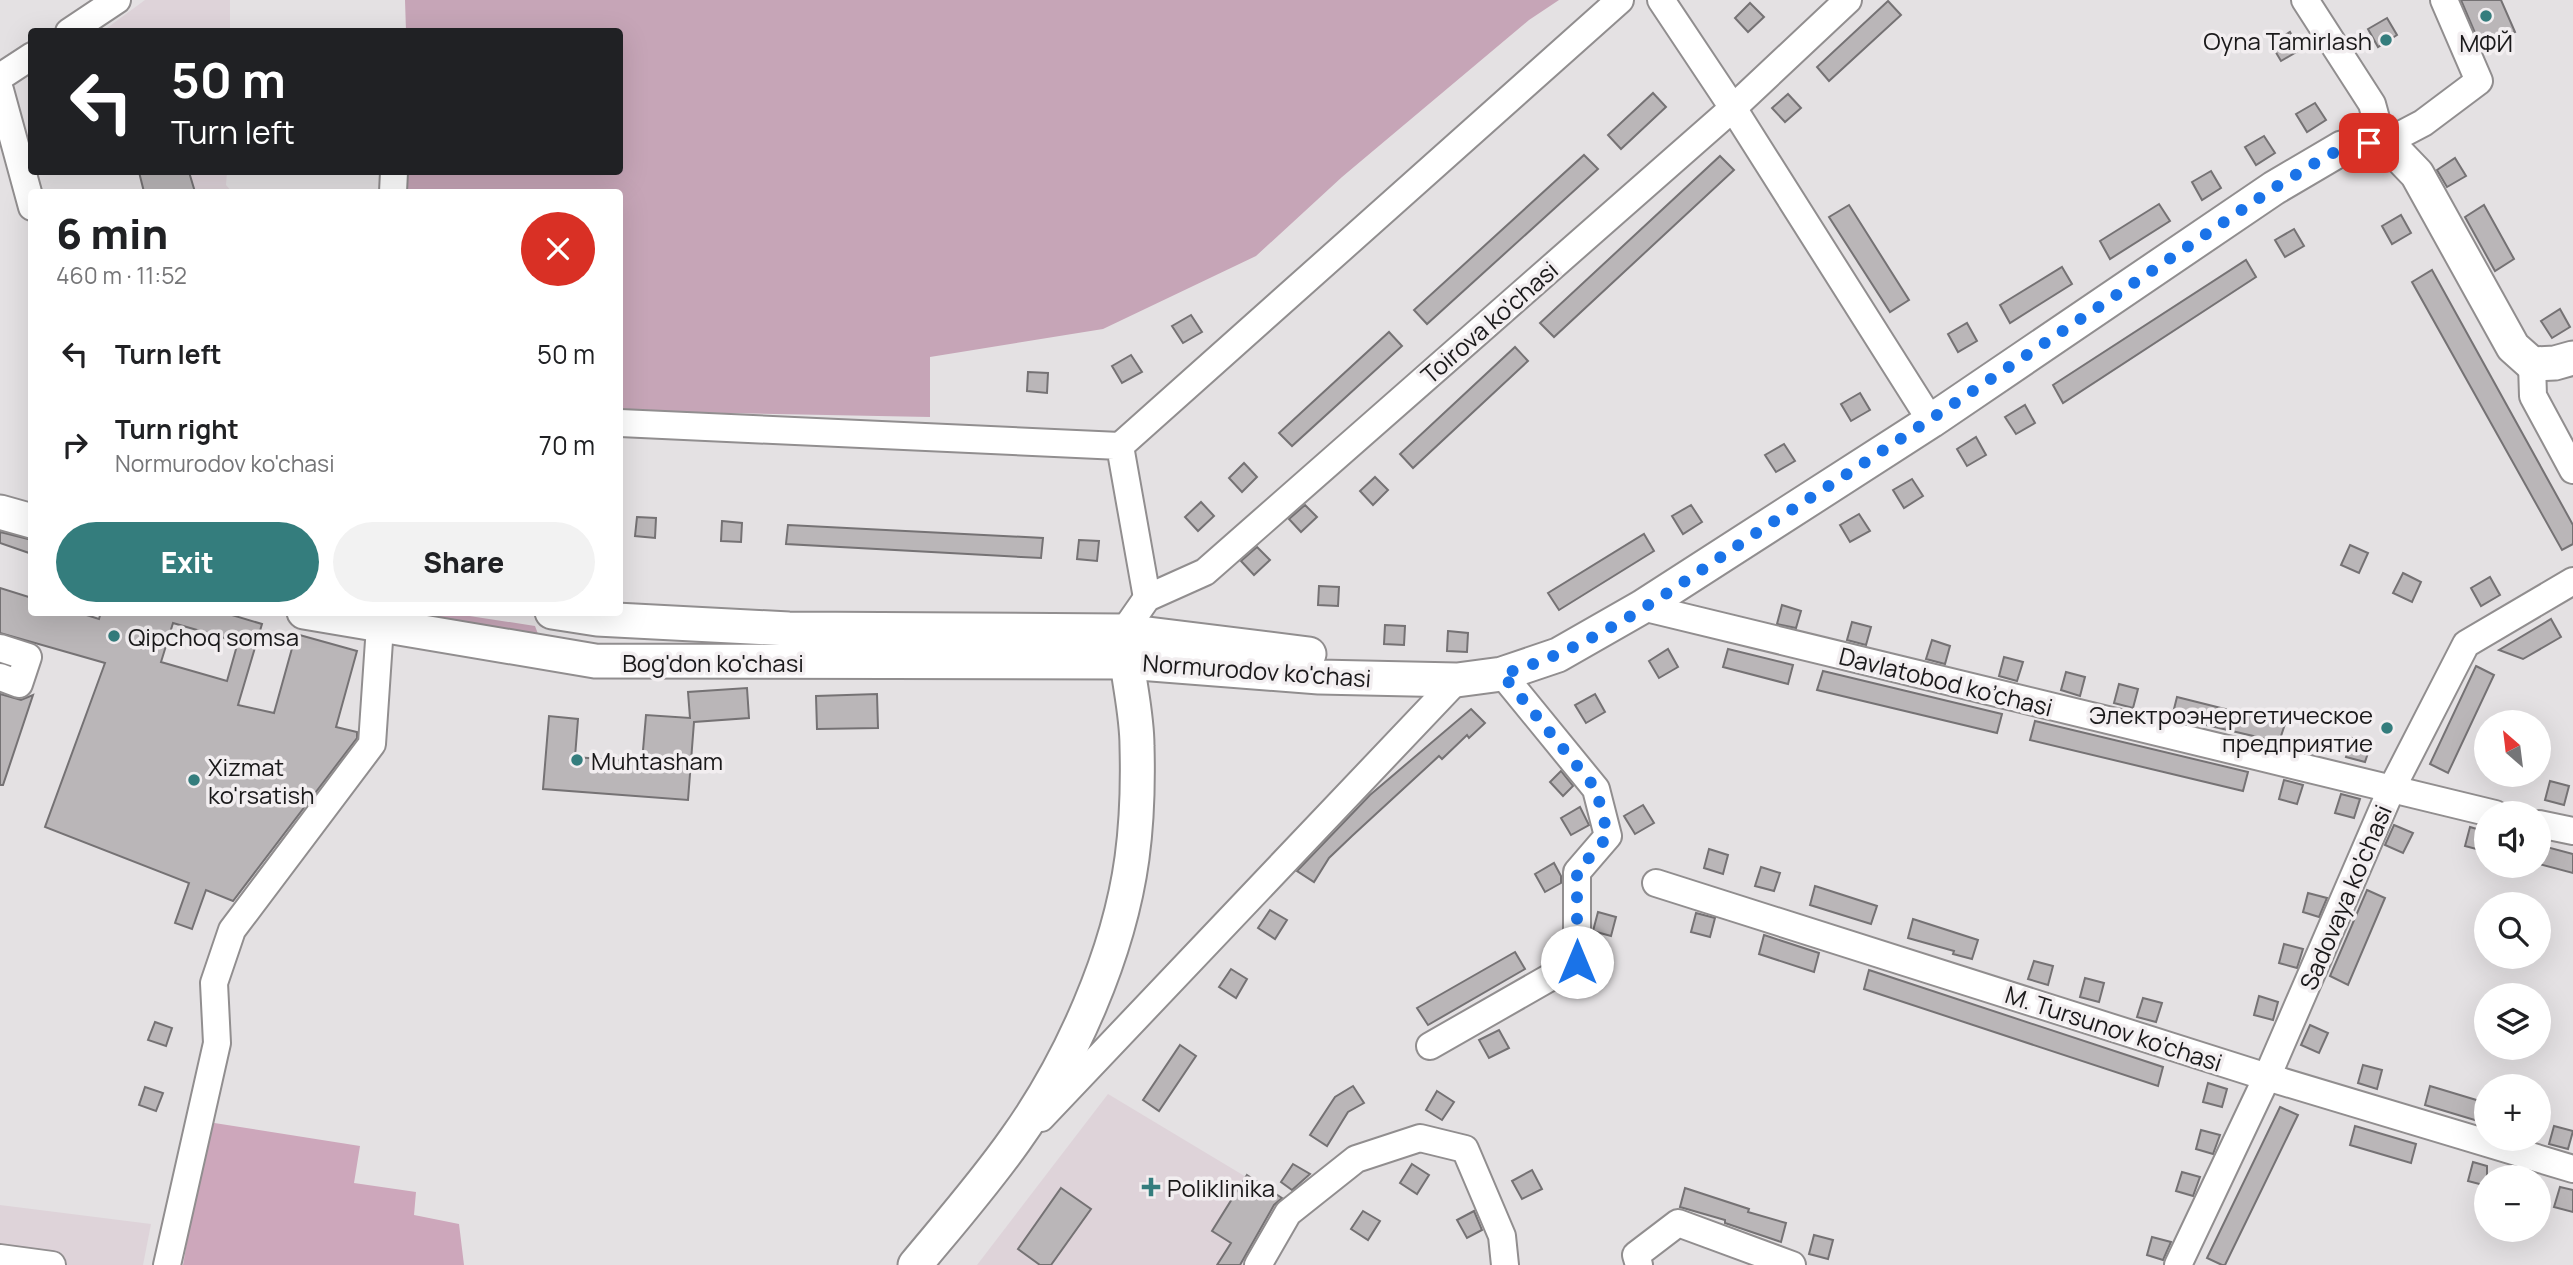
<!DOCTYPE html>
<html lang="en">
<head>
<meta charset="utf-8">
<style>
	body { margin:0; font-family:Manrope,sans-serif; background:#f2f2f2; color:#202124; height:100vh; display:flex; flex-direction:column; font-size:26px; white-space:nowrap }
	* { box-sizing:border-box; margin:0 }
	p { font-size:23px; color:#757577 }
	.icon { flex:none; width:38px; height:38px; fill:none; stroke:currentColor; stroke-width:2; stroke-linecap:round; stroke-linejoin:round }
	.map { position:relative; flex:1; overflow:hidden }
	.panel { position:absolute; left:28px; top:189px; width:595px; height:427px; display:flex; flex-direction:column; background:#fff; border-radius:7px; box-shadow:0 7px 28px #0002 }
	.panel>* { flex:none }
	.top-card { position:absolute; left:28px; top:28px; width:595px; height:147px; border-radius:7px; box-shadow:0 7px 28px #0002; background:#202124; color:#fff; overflow:hidden }
	.needle { width:46px; rotate:332deg }
	.controls { position:absolute; left:2474px; top:710px; display:grid; gap:14px }
	.controls a { display:grid; place-items:center; width:77px; height:77px; border-radius:50%; background:#fff; box-shadow:0 7px 28px #0002; font-size:35px }
	.pin { position:absolute; display:grid; place-items:center; width:60px; height:60px; color:#fff; margin:-30px; border-radius:14px; box-shadow:0 4px 10px #0006 }
	.me { position:absolute; width:77px; margin:-38px; rotate:0deg; stroke-linejoin:round; filter:drop-shadow(0 0 5px #0008) }
	.turn { display:flex; align-items:center; gap:24px; height:147px; padding:0 28px; font-size:32px }
	.turn .icon { width:91px; height:91px; stroke-width:2.5 }
	.turn b { display:block; font-size:49px; line-height:60px }
	.round { display:grid; place-items:center; flex:none; width:74px; height:74px; border-radius:37px; background:#f2f2f2 }
	.overview { display:flex; align-items:center; justify-content:space-between; height:119px; padding:0 28px }
	h1 { font-size:42px; font-weight:800; line-height:52px }
	.primary-button { display:flex; gap:14px; margin-top:auto; padding:14px 28px }
	.primary-button a { flex:1; height:80px; border-radius:42px; background:#347d7d; color:#fff; font-size:28px; font-weight:800; line-height:80px; text-align:center }
	.primary-button a+a { background:#f2f2f2; color:#202124 }
	ul { padding:0; list-style:none }
	li { display:flex; align-items:center; gap:21px; height:91px; padding:0 28px }
	li div { flex:1 }
	li b { display:block; font-size:26px }
	li em { font-style:normal }
	.map>svg:first-child { display:block }
	.built { fill:#ded3d9 }
	.green { fill:#c6a5b7 }
	.forest { fill:#cda7bb }
	.building { fill:#bab6b8; stroke:#757274; stroke-width:2; fill-rule:evenodd }
	.lines { fill:none; stroke-linecap:round; stroke-linejoin:round }
	.minor-casing { stroke:#918e8f; stroke-width:30 }
	.major-casing { stroke:#918e8f; stroke-width:37 }
	.minor { stroke:#fff; stroke-width:26 }
	.major { stroke:#fff; stroke-width:33 }
	.route { stroke:#1a73e8; stroke-width:12; stroke-dasharray:0 21.6 }
	.poi-dot { fill:#347d7d; stroke:#f2eef0; stroke-width:2.5 }
	.labels { text-anchor:middle; dominant-baseline:central; stroke-width:7; stroke-linejoin:round; paint-order:stroke }
	.poi-label { font-size:24px; fill:#1a191a; stroke:#f2eef0; text-anchor:start }
	.street-label { font-size:24px; fill:#1a191a; stroke:#f2eef0 }
</style>
</head>
<body>
<div class="map">
<svg width="2573" height="1265" viewBox="0 0 2573 1265">
	<rect width="100%" height="100%" fill="#e4e1e3"/>
	<g class="built">
		<path d="M145,0H230V31H103Z"/>
		<path d="M139,172H227L226,185L232,192H144Z"/>
		<path d="M1108,1094L1283,1199L1242,1265H977Z"/>
		<path d="M0,1205L151,1224L143,1265H0Z"/>
	</g>
	<g class="green">
		<path d="M405,0H1559L1529,20L1342,177L1256,256L1103,329L930,357V417L620,411V192H404L403,172H620V32L406,31Z"/>
		<path d="M380,613H450L535,626L538,634L529,637Z"/>
	</g>
	<path class="forest" d="M208,1122L360,1146L354,1183L416,1192L414,1215L459,1224L464,1265H183Z"/>
	<g class="building">
		<path d="M2461,0H2501L2515,32L2481,47Z"/>
		<path d="M1888,1L1901,15L1829,81L1817,67Z"/>
		<path d="M1750,3L1764,17L1748,32L1735,18Z"/>
		<path d="M2387,18L2397,35L2378,47L2368,29Z"/>
		<path d="M2290,32L2300,50L2281,61L2271,44Z"/>
		<path d="M1653,93L1666,107L1621,149L1608,135Z"/>
		<path d="M1788,94L1801,108L1785,122L1772,108Z"/>
		<path d="M2315,103L2326,120L2307,132L2296,114Z"/>
		<path d="M2264,136L2275,153L2256,165L2245,147Z"/>
		<path d="M1584,155L1598,169L1427,324L1414,310Z"/>
		<path d="M1720,156L1734,170L1554,337L1540,323Z"/>
		<path d="M2455,158L2466,176L2447,187L2437,170Z"/>
		<path d="M2211,171L2221,188L2202,200L2192,182Z"/>
		<path d="M139,172H189L195,192H144Z"/>
		<path d="M2159,204L2170,221L2110,259L2100,241Z"/>
		<path d="M1849,205L1909,300L1890,312L1829,217Z"/>
		<path d="M2484,205L2514,259L2495,271L2465,217Z"/>
		<path d="M2401,215L2411,233L2392,244L2382,226Z"/>
		<path d="M2294,229L2304,246L2285,257L2275,240Z"/>
		<path d="M2246,260L2256,277L2063,403L2053,385Z"/>
		<path d="M2062,267L2072,284L2010,323L2000,305Z"/>
		<path d="M2432,270L2573,525V544L2562,550L2412,282Z"/>
		<path d="M2560,309L2570,327L2552,338L2541,321Z"/>
		<path d="M1191,315L1202,332L1183,343L1172,326Z"/>
		<path d="M1967,323L1977,341L1958,352L1948,334Z"/>
		<path d="M1389,332L1402,346L1292,446L1279,433Z"/>
		<path d="M1515,347L1528,361L1413,468L1400,454Z"/>
		<path d="M1131,355L1142,372L1122,383L1112,366Z"/>
		<path d="M1028,372L1048,373L1047,393L1027,391Z"/>
		<path d="M1860,393L1870,410L1851,421L1841,404Z"/>
		<path d="M2025,405L2035,423L2016,434L2005,417Z"/>
		<path d="M1976,437L1986,455L1967,466L1957,449Z"/>
		<path d="M1784,444L1795,461L1776,472L1765,455Z"/>
		<path d="M1244,463L1257,477L1242,492L1229,478Z"/>
		<path d="M1375,477L1388,490L1373,505L1360,491Z"/>
		<path d="M1912,479L1923,496L1904,508L1893,490Z"/>
		<path d="M1201,502L1214,516L1198,531L1185,517Z"/>
		<path d="M1305,505L1317,517L1301,532L1289,519Z"/>
		<path d="M1691,505L1702,522L1683,534L1672,516Z"/>
		<path d="M1859,514L1870,531L1850,542L1840,525Z"/>
		<path d="M637,517L656,518L655,538L635,536Z"/>
		<path d="M722,521L742,523L741,542L721,541Z"/>
		<path d="M788,525L1043,538L1041,558L786,544Z"/>
		<path d="M0,532L32,540V554L0,543Z"/>
		<path d="M1644,534L1654,551L1559,610L1548,593Z"/>
		<path d="M1079,540L1099,541L1097,561L1077,559Z"/>
		<path d="M2350,545L2368,553L2359,573L2341,565Z"/>
		<path d="M1257,547L1270,560L1254,575L1241,561Z"/>
		<path d="M2403,573L2421,582L2412,602L2393,593Z"/>
		<path d="M2490,577L2500,595L2481,606L2471,588Z"/>
		<path d="M1319,586L1339,587L1338,606L1318,605Z"/>
		<path d="M0,588L32,598V612H77L99,619L101,612H222L262,624L238,705L274,713L296,634L357,651L336,727L357,732V738L233,901L206,890L192,929L175,923L189,883L45,827L105,663L0,633ZM173,623L238,642L227,681L161,662Z"/>
		<path d="M1782,605L1801,611L1796,628L1777,624Z"/>
		<path d="M2551,619L2561,637L2523,659L2499,650Z"/>
		<path d="M1852,622L1871,627L1866,645L1847,640Z"/>
		<path d="M1385,625L1405,626L1404,645L1384,644Z"/>
		<path d="M1448,631L1468,633L1467,652L1447,651Z"/>
		<path d="M1932,640L1950,646L1945,664L1926,659Z"/>
		<path d="M1668,649L1678,667L1659,678L1649,661Z"/>
		<path d="M1728,649L1793,665L1788,684L1723,667Z"/>
		<path d="M2004,657L2023,662L2017,681L1999,676Z"/>
		<path d="M2476,666L2494,675L2448,773L2430,764Z"/>
		<path d="M1823,671L2002,714L1997,733L1817,690Z"/>
		<path d="M2066,672L2085,677L2080,696L2061,690Z"/>
		<path d="M2119,684L2138,689L2133,708L2114,703Z"/>
		<path d="M747,688L749,718L694,722L688,800L543,789L549,716L578,719L575,757L642,762L646,715L690,718L688,692Z"/>
		<path d="M0,694L21,700L33,695L3,785H0Z"/>
		<path d="M877,694L878,728L817,729L816,696Z"/>
		<path d="M1595,694L1605,712L1586,723L1575,705Z"/>
		<path d="M2177,697L2285,724L2279,742L2172,717Z"/>
		<path d="M1471,709L1485,723L1469,738L1467,735L1442,759L1439,756L1352,836L1329,858L1314,882L1297,871L1370,795Z"/>
		<path d="M2035,721L2248,772L2243,791L2030,740Z"/>
		<path d="M2352,738L2371,744L2365,762L2346,757Z"/>
		<path d="M1561,771L1573,786L1563,796L1550,782Z"/>
		<path d="M2284,780L2303,785L2297,804L2279,799Z"/>
		<path d="M2550,781L2569,786L2564,805L2545,800Z"/>
		<path d="M2341,794L2360,799L2354,818L2335,813Z"/>
		<path d="M1643,805L1654,823L1635,834L1624,816Z"/>
		<path d="M1580,807L1589,825L1571,835L1561,818Z"/>
		<path d="M2394,825L2413,833L2403,853L2385,845Z"/>
		<path d="M2470,827L2487,832L2484,851L2465,846Z"/>
		<path d="M2539,845L2573,854V873L2539,864Z"/>
		<path d="M1709,849L1728,855L1723,874L1704,868Z"/>
		<path d="M1554,863L1561,876V883L1545,892L1535,874Z"/>
		<path d="M1761,867L1780,873L1774,891L1755,886Z"/>
		<path d="M1815,886L1877,906L1871,924L1810,905Z"/>
		<path d="M2367,890L2385,898L2348,985L2330,976Z"/>
		<path d="M2308,893L2327,898L2319,917L2303,912Z"/>
		<path d="M1270,910L1287,920L1275,939L1258,928Z"/>
		<path d="M1598,912L1616,917L1611,936L1593,931Z"/>
		<path d="M1696,913L1715,918L1710,937L1691,932Z"/>
		<path d="M1913,919L1978,940L1972,959L1953,954L1954,951L1908,938Z"/>
		<path d="M1764,935L1819,953L1814,972L1759,954Z"/>
		<path d="M2284,944L2303,949L2297,968L2279,963Z"/>
		<path d="M1515,952L1525,969L1428,1025L1417,1008Z"/>
		<path d="M2034,961L2053,966L2048,985L2028,979Z"/>
		<path d="M1231,969L1247,979L1236,998L1219,987Z"/>
		<path d="M1869,970L2163,1067L2158,1086L1864,989Z"/>
		<path d="M2085,978L2104,983L2099,1002L2080,997Z"/>
		<path d="M2259,996L2278,1002L2273,1020L2254,1015Z"/>
		<path d="M2143,998L2162,1003L2156,1022L2137,1017Z"/>
		<path d="M155,1022L172,1028L166,1046L148,1040Z"/>
		<path d="M2310,1025L2328,1033L2319,1053L2301,1045Z"/>
		<path d="M1499,1030L1509,1048L1489,1058L1479,1040Z"/>
		<path d="M1180,1045L1196,1056L1159,1111L1143,1100Z"/>
		<path d="M2363,1065L2382,1070L2377,1089L2358,1083Z"/>
		<path d="M2208,1083L2227,1089L2222,1107L2203,1102Z"/>
		<path d="M1353,1086L1364,1103L1348,1112L1327,1146L1310,1135L1335,1097Z"/>
		<path d="M2430,1086L2483,1102L2478,1121L2425,1105Z"/>
		<path d="M145,1087L163,1093L156,1111L139,1105Z"/>
		<path d="M1437,1091L1454,1102L1442,1120L1426,1110Z"/>
		<path d="M2280,1107L2298,1115L2225,1265H2222L2207,1258Z"/>
		<path d="M2355,1126L2416,1144L2411,1163L2350,1145Z"/>
		<path d="M2554,1126L2573,1131L2568,1149L2549,1144Z"/>
		<path d="M2201,1130L2220,1135L2213,1154L2196,1149Z"/>
		<path d="M2473,1162L2487,1166V1186L2468,1181Z"/>
		<path d="M1293,1164L1310,1174L1292,1190L1281,1182Z"/>
		<path d="M1412,1164L1429,1175L1417,1194L1400,1183Z"/>
		<path d="M1532,1170L1542,1189L1522,1199L1512,1181Z"/>
		<path d="M2182,1172L2200,1177L2193,1196L2176,1191Z"/>
		<path d="M1247,1175L1282,1198L1274,1205L1240,1265H1217L1231,1243L1212,1231Z"/>
		<path d="M2560,1187L2573,1190V1212L2554,1207Z"/>
		<path d="M1061,1188L1091,1209L1051,1265H1040L1018,1249Z"/>
		<path d="M1685,1188L1749,1209L1748,1212L1786,1223L1781,1242L1725,1223V1220L1680,1207Z"/>
		<path d="M1363,1211L1380,1221L1368,1240L1351,1229Z"/>
		<path d="M1474,1211L1482,1230L1467,1238L1457,1220Z"/>
		<path d="M1814,1235L1833,1240L1828,1259L1809,1254Z"/>
		<path d="M2152,1237L2171,1242L2163,1260L2147,1255Z"/>
	</g>
	<g class="lines">
		<g class="minor-casing">
			<g id="minor">
				<path d="M1661,0L1733,108L1931,421"/>
				<path d="M2305,0L2372,104L2383,144L2423,123L2479,81L2444,0"/>
				<path d="M69,32L117,0"/>
				<path d="M0,77L32,56"/>
				<path d="M0,90L32,207"/>
				<path d="M393,192L394,172"/>
				<path d="M2532,364L2533,396L2573,470"/>
				<path d="M620,423L1120,446L1147,598"/>
				<path d="M1120,446L1620,0"/>
				<path d="M1642,607L2495,814"/>
				<path d="M1124,631L1147,598L1205,572L1733,108L1848,0"/>
				<path d="M0,648L28,657L19,684L0,677"/>
				<path d="M2539,824L2573,831"/>
				<path d="M1656,883L2267,1077L2573,1169"/>
				<path d="M1430,1046L1577,962V872L1608,836L1596,789L1502,674"/>
				<path d="M1041,1118L1457,680"/>
				<path d="M0,1258L52,1265"/>
				<path d="M167,1265L217,1043L214,983L232,930L372,744L380,626"/>
				<path d="M1258,1265L1288,1213L1356,1159L1420,1138L1465,1149L1502,1236L1505,1265"/>
				<path d="M1639,1265L1636,1255L1678,1223L1792,1265"/>
				<path d="M2178,1265L2267,1077L2391,790L2466,644L2573,581"/>
			</g>
		</g>
		<g class="major-casing">
			<g id="major">
				<path d="M0,512L32,521"/>
				<path d="M304,612L595,661L1126,662L1319,677L1457,680L1502,674L1558,655L1642,607L1931,421L2274,188L2342,148L2369,143L2393,149L2417,174L2513,347L2532,364L2555,363L2573,358"/>
				<path d="M552,612L597,619L789,629L1124,631L1309,654"/>
				<path d="M915,1265C949,1224 984,1184 1015,1140C1071,1062 1119,954 1132,858C1137,821 1138,783 1137,746C1137,711 1127,676 1125,641"/>
			</g>
		</g>
		<use href="#minor" class="minor"/>
		<use href="#major" class="major"/>
	</g>
	<g class="lines">
		<path class="route" d="M1577,962V872L1608,836L1596,789L1502,674C1601,647 1688,577 1773,522C1942,413 2108,301 2274,188L2330,154L2369,143"/>
	</g>
	<g class="poi-dot">
		<circle cx="2486" cy="16" r="7"/>
		<circle cx="2386" cy="40" r="7"/>
		<circle cx="114" cy="636" r="7"/>
		<circle cx="2387" cy="728" r="7"/>
		<circle cx="577" cy="760" r="7"/>
		<circle cx="194" cy="780" r="7"/>
		<path d="M1147.5 1176.5h7v7h7v7h-7v7h-7v-7h-7v-7h7z"/>
	</g>
	<g class="labels">
		<g class="poi-label">
			<text x="2372" y="40" text-anchor="end">Oyna Tamirlash</text>
			<text x="2486" y="42" text-anchor="middle">МФЙ</text>
			<text x="128" y="636">Qipchoq somsa</text>
			<text x="2373" y="714" text-anchor="end">Электроэнергетическое<tspan x="2373" dy="28">предприятие</tspan></text>
			<text x="591" y="760">Muhtasham</text>
			<text x="208" y="766">Xizmat<tspan x="208" dy="28">ko'rsatish</tspan></text>
			<text x="1167" y="1187">Poliklinika</text>
		</g>
		<g class="street-label">
			<text transform="translate(1489 322) rotate(-41)">Toirova ko'chasi</text>
			<text x="713" y="662">Bog'don ko'chasi</text>
			<text transform="translate(1257 670) rotate(4)">Normurodov ko'chasi</text>
			<text transform="translate(1946 681) rotate(14)">Davlatobod ko’chasi</text>
			<text transform="translate(2345 897) rotate(-67)">Sadovaya ko'chasi</text>
			<text transform="translate(2114 1028) rotate(18)">M. Tursunov ko'chasi</text>
		</g>
	</g>
</svg>
<div class="controls">
<a><svg class="needle" viewBox="-14 -14 28 28"><path d="M0-13l5 13h-10z" fill="#e53935"/><path d="M0 13l5-13h-10z" fill="#757577"/></svg></a>
<a><svg class="icon" aria-label="sound" viewBox="0 0 24 24"><path d="M4 9h4l5-4v14l-5-4H4zM17 9q2 3 0 6"/></svg></a>
<a><svg class="icon" aria-label="search" viewBox="0 0 24 24"><circle cx="10" cy="10" r="6"/><path d="M15 15l6 6"/></svg></a>
<a><svg class="icon" aria-label="layers" viewBox="0 0 24 24"><path d="M12 4l9 5-9 5-9-5zM3 14l9 5 9-5"/></svg></a>
<a>+</a>
<a>−</a>
</div>
<div class="pin" style="left:2369px;top:143px;background:#d93025"><svg class="icon" aria-label="arrive" viewBox="0 0 24 24"><path d="M6 21V4h12l-3 4 3 4H6"/></svg></div>
<svg class="me" style="left:1577px;top:962px" viewBox="-20 -20 40 40"><circle r="19" fill="#fff"/><path d="M0-13L10 11 0 6-10 11z" fill="#1a73e8"/></svg>
<div class="top-card">
<div class="turn"><svg class="icon" aria-label="left" viewBox="0 0 24 24"><path d="M17 20v-9H6M10 6l-5 5 5 5"/></svg><div><b>50 m</b>Turn left</div></div>
</div>
<section class="panel">
<div class="overview"><div><h1>6 min</h1><p>460 m · 11:52</p></div><a class="round" style="background:#d93025;color:#fff"><svg class="icon" aria-label="close" viewBox="0 0 24 24"><path d="M6 6l12 12M18 6L6 18"/></svg></a></div>
<ul>
<li><svg class="icon" aria-label="left" viewBox="0 0 24 24"><path d="M17 20v-9H6M10 6l-5 5 5 5"/></svg><div><b>Turn left</b></div><em>50 m</em></li>
<li><svg class="icon" aria-label="right" viewBox="0 0 24 24"><path d="M7 20v-9h11M14 6l5 5-5 5"/></svg><div><b>Turn right</b><p>Normurodov ko'chasi</p></div><em>70 m</em></li>
</ul>
<div class="primary-button"><a>Exit</a><a>Share</a></div>
</section>
</div>
</body>
</html>
